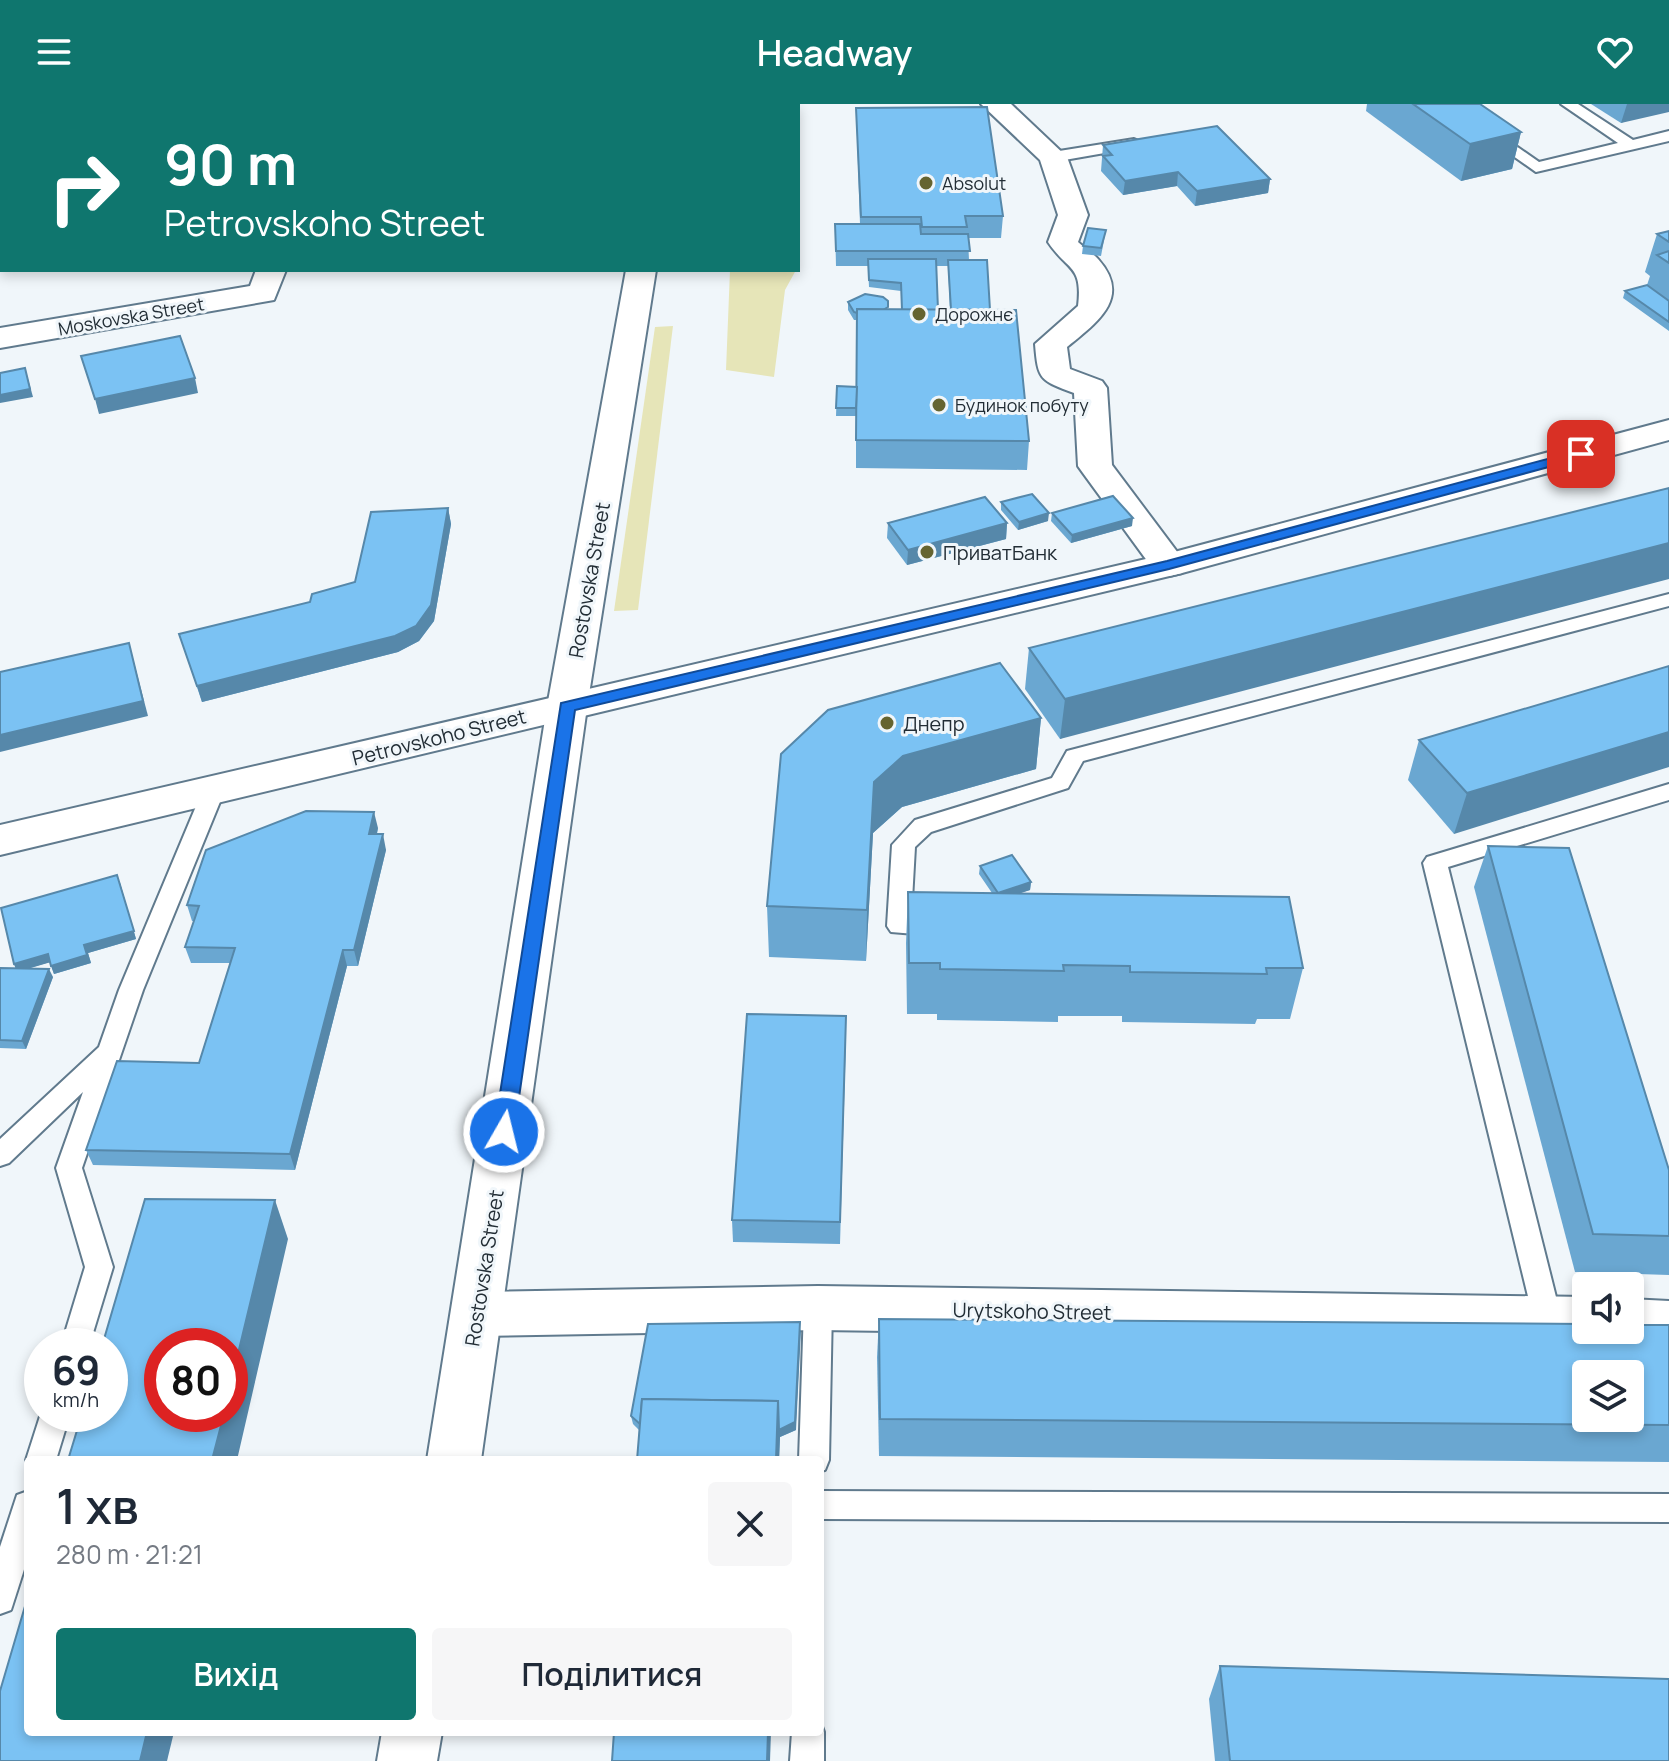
<!DOCTYPE html>
<html lang="uk">
<head>
<meta charset="utf-8">
<style>
	body { margin:0; font-family:Manrope,sans-serif; background:#f6f6f7; color:#1f2937; height:100vh; display:flex; flex-direction:column; font-size:30px; white-space:nowrap }
	* { box-sizing:border-box; margin:0 }
	p { font-size:26px; color:#747a83 }
	.icon { flex:none; width:44px; height:44px; fill:none; stroke:currentColor; stroke-width:2; stroke-linecap:round; stroke-linejoin:round }
	.map { position:relative; flex:1; overflow:hidden }
	.panel { position:absolute; left:24px; top:1352px; width:800px; height:280px; display:flex; flex-direction:column; background:#fff; border-radius:8px; box-shadow:0 4px 12px #0003 }
	.panel>* { flex:none }
	.guide { position:absolute; left:0px; top:0px; width:800px; height:168px; box-shadow:0 4px 12px #0003; background:#0f766e; color:#fff; overflow:hidden }
	.tools { position:absolute; left:1572px; top:1168px; display:grid; gap:16px }
	.tools a { display:grid; place-items:center; width:72px; height:72px; border-radius:8px; background:#fff; box-shadow:0 4px 12px #0003; font-size:40px }
	.speed { position:absolute; left:24px; top:1224px; display:flex; gap:16px; font-size:40px; font-weight:700; text-align:center }
	.speed>* { display:grid; place-content:center; width:104px; height:104px; border-radius:50%; background:#fff; box-shadow:0 4px 12px #0003; line-height:1 }
	.speed small { font-size:20px; font-weight:400 }
	.speed .limit { border:12px solid #d22; background:#fff; color:#111 }
	.pin { position:absolute; display:grid; place-items:center; width:68px; height:68px; color:#fff; margin:-34px; border-radius:16px; box-shadow:0 4px 12px #0006 }
	.me { position:absolute; width:88px; margin:-44px; rotate:8deg; stroke-linejoin:round; filter:drop-shadow(0 0 6px #0008) }
	.turn { display:flex; align-items:center; gap:28px; height:168px; padding:0 32px; font-size:36px }
	.turn .icon { width:104px; height:104px; stroke-width:2.5 }
	.turn b { display:block; font-size:56px; line-height:68px }
	.round { display:grid; place-items:center; flex:none; width:84px; height:84px; border-radius:8px; background:#f6f6f7 }
	.overview { display:flex; align-items:center; justify-content:space-between; height:136px; padding:0 32px }
	h1 { font-size:48px; font-weight:600; line-height:60px }
	.cta { display:flex; gap:16px; margin-top:auto; padding:16px 32px }
	.cta a { flex:1; height:92px; border-radius:8px; background:#0f766e; color:#fff; font-size:32px; font-weight:600; line-height:92px; text-align:center }
	.cta a+a { background:#f6f6f7; color:#1f2937 }
	header { display:flex; justify-content:space-between; align-items:center; height:104px; padding:0 32px; background:#0f766e; color:#fff; font-size:36px; font-weight:600 }
	.map>svg:first-child { display:block }
	.green { fill:#e6e5b8 }
	.lines { fill:none; stroke-linecap:round; stroke-linejoin:round }
	.service-casing { stroke:#607a8d; stroke-width:4 }
	.minor-casing { stroke:#607a8d; stroke-width:4 }
	.tertiary-casing { stroke:#607a8d; stroke-width:4 }
	.secondary-casing { stroke:#607a8d; stroke-width:4 }
	.trunk-casing { stroke:#607a8d; stroke-width:4 }
	.path { stroke:#8b949a; stroke-width:4; stroke-dasharray:4 4; stroke-linecap:butt }
	.service { fill:#fff; fill-rule:evenodd }
	.minor { fill:#fff; fill-rule:evenodd }
	.tertiary { fill:#fff; fill-rule:evenodd }
	.secondary { fill:#fff; fill-rule:evenodd }
	.trunk { fill:#fff; fill-rule:evenodd }
	.wall { fill:#6aa7d1; fill-rule:evenodd }
	.shaded-wall { fill:#5688aa }
	.building { fill:#7bc2f3; stroke:#5688aa; stroke-width:2; fill-rule:evenodd }
	.route { fill:#1a73e8; stroke:#114b97; stroke-width:2 }
	.poi-dot { fill:#656430; stroke:#f0f6fa; stroke-width:3 }
	.labels { text-anchor:middle; dominant-baseline:central; stroke-width:6; stroke-linejoin:round; paint-order:stroke }
	.far-poi-label { font-size:18px; fill:#222d35; stroke:#f0f6fa; text-anchor:start }
	.far-street-label { font-size:18px; fill:#222d35; stroke:#f0f6fa }
	.poi-label { font-size:20px; fill:#222d35; stroke:#f0f6fa; text-anchor:start }
	.street-label { font-size:20px; fill:#222d35; stroke:#f0f6fa }
</style>
</head>
<body>
<header><svg class="icon" aria-label="menu" viewBox="0 0 24 24"><path d="M4 6h16M4 12h16M4 18h16"/></svg>Headway<svg class="icon" aria-label="heart" viewBox="0 0 24 24"><path d="M12 20l-8-8c-3-5 5-10 8-4 3-6 11-1 8 4z"/></svg></header>
<div class="map">
<svg width="1669" height="1657" viewBox="0 0 1669 1657">
	<rect width="100%" height="100%" fill="#f0f6fa"/>
	<g class="green">
		<path d="M730,166H796L785,186L774,273L726,266Z"/>
		<path d="M673,222L638,506L614,507L655,223Z"/>
	</g>
	<g class="lines">
		<g class="service-casing">
			<g id="service">
				<path d="M1439,0H1456L1539,58L1618,39L1561,0H1578L1633,36L1669,27V37L1536,68Z"/>
				<path d="M1134,35L1139,37V43L1053,58L1045,53L1053,48Z"/>
				<path d="M1669,490V502L1083,657L1068,684L931,728L915,743L911,814L947,817L951,823L947,829L939,832L891,828L887,822L892,741L915,716L1052,674L1067,647Z"/>
				<path d="M213,680L221,683L224,688L143,886L82,1064L113,1163L89,1242H61L85,1163L56,1064L83,988L9,1059L0,1062V1035L99,943L119,886L202,688L205,683Z"/>
				<path d="M1669,680V696L1448,763L1561,1213L1557,1222L1547,1225L1537,1222L1533,1213L1423,759L1427,753Z"/>
				<path d="M818,1192L828,1195L832,1204L829,1356L825,1366L820,1367V1356H799L804,1204L808,1195Z"/>
				<path d="M42,1306V1310H70L56,1356H28V1360L26,1356Z"/>
				<path d="M28,1387V1453L11,1506L0,1510V1443L17,1391Z"/>
				<path d="M820,1387L1669,1390V1418L820,1415Z"/>
				<path d="M820,1617L824,1628V1657H790L792,1628H820Z"/>
			</g>
		</g>
		<g class="minor-casing">
			<g id="minor">
				<rect x="317" y="0" width="28" height="2"/>
				<path d="M981,0H1011L1067,53L1088,111L1078,138C1084,144 1092,148 1098,155C1133,194 1096,219 1067,243L1070,265L1102,277L1107,284L1112,361L1187,461L1182,469L1169,472L1156,469L1083,369L1078,362L1074,289C1040,276 1038,277 1035,240L1078,202C1083,160 1067,167 1048,138L1058,111L1040,56Z"/>
				<path d="M256,166H286L274,196L0,244V224L250,182Z"/>
				<path d="M818,1182L1586,1193V1226H1607L1604,1231L1586,1237L818,1226L477,1232L459,1226L451,1210L459,1194L477,1188Z"/>
				<path d="M1630,1195L1669,1197V1241L1630,1239L1612,1233L1608,1226H1630Z"/>
			</g>
		</g>
		<g class="tertiary-casing">
			<path id="tertiary" d="M1669,316V336L1182,469L567,616L553,612L547,603L553,594L567,590L1163,451Z"/>
		</g>
		<g class="secondary-casing">
			<path id="secondary" d="M567,590L581,594L587,603L581,612L0,751V721Z"/>
		</g>
		<g class="trunk-casing">
			<g id="trunk">
				<path d="M656,0H684L655,2Z"/>
				<path d="M626,166H656L587,603L481,1356H427L547,603Z"/>
				<path d="M382,1628H442L437,1657H377Z"/>
			</g>
		</g>
		<path class="path" d="M115,0L118,2"/>
		<use href="#service" class="service"/>
		<use href="#minor" class="minor"/>
		<use href="#tertiary" class="tertiary"/>
		<use href="#secondary" class="secondary"/>
		<use href="#trunk" class="trunk"/>
	</g>
	<g class="wall">
		<path d="M410,0H495V2H411Z"/>
		<path d="M1367,0H1480L1521,28L1512,65L1461,77L1366,7Z"/>
		<path d="M1591,0H1669L1621,19Z"/>
		<path d="M856,4L1003,112L1001,134H968L969,156L990,206L1029,337L1027,366L856,364V312H836L837,282L857,283V216H854L848,206V198L888,206H902L901,187L869,183L868,162H836L835,120H860ZM936,162H948L950,206H938Z"/>
		<path d="M1103,41L1270,75L1268,89L1195,102L1177,82L1123,91L1101,67Z"/>
		<path d="M1106,126L1101,152L1082,150L1083,142Z"/>
		<path d="M1669,127V227L1623,194L1625,187L1647,181L1650,172L1645,168L1657,130Z"/>
		<path d="M1669,384L1060,635L1025,585L1029,544Z"/>
		<path d="M1001,398L1048,417L1018,426L1001,406Z"/>
		<path d="M448,404L451,420L434,517L419,537L398,548L202,598L179,530L310,498L355,478Z"/>
		<path d="M1052,409L1132,422L1071,439L1051,417Z"/>
		<path d="M888,419H1007L1006,435L907,461L887,434Z"/>
		<path d="M1669,562L1454,730L1408,676L1419,636Z"/>
		<path d="M828,606L1041,614L1036,665L902,703L873,729L866,857L769,853L767,802Z"/>
		<path d="M378,724L377,730L386,746L376,787L358,862H347L295,1066L93,1061L86,1046L199,959L230,859H191L185,843L194,817H192L187,801Z"/>
		<path d="M1488,742L1669,1066V1171L1575,1168L1474,783Z"/>
		<path d="M980,762L1031,778L1030,786L1019,789L1303,864L1290,915H1257L1255,920L1122,918V912H1058V918L937,916V910H907L906,839L908,788L992,789L979,770Z"/>
		<path d="M120,779L136,835L88,849L91,859L54,870L50,858L26,865L53,873L26,945L0,944V864L16,865L14,860Z"/>
		<path d="M846,935L840,1140L733,1138L732,1116Z"/>
		<path d="M879,1215L1669,1221V1358L879,1352L877,1253Z"/>
		<path d="M631,1312L796,1326L780,1333L779,1356H637L639,1326L633,1320Z"/>
		<path d="M1220,1562L1669,1657H1215L1209,1595Z"/>
	</g>
	<g class="shaded-wall">
		<rect x="481" y="0" width="14" height="2"/>
		<path d="M1627,0H1669V8L1621,19Z"/>
		<path d="M1521,28L1512,65L1461,77L1470,40Z"/>
		<path d="M1178,68L1177,82L1123,91L1125,77Z"/>
		<path d="M1270,75L1268,89L1195,102L1197,87Z"/>
		<path d="M25,264L33,293L0,299V291Z"/>
		<path d="M195,274L198,289L99,310L95,295Z"/>
		<path d="M448,404L451,420L434,517L419,537L398,548L202,598L197,582L395,532Z"/>
		<path d="M1049,409L1048,417L1018,426L1019,418Z"/>
		<path d="M1133,414L1132,422L1071,439L1072,431Z"/>
		<path d="M1007,419L1006,435L907,461L908,446Z"/>
		<path d="M1669,439V475L1060,635L1065,595Z"/>
		<path d="M129,539L148,612L0,648V631Z"/>
		<path d="M1041,614L1036,665L902,703L873,729L866,857L867,806L874,678L903,652Z"/>
		<path d="M1669,628V663L1454,730L1467,689Z"/>
		<path d="M374,708L378,724L373,745L369,730Z"/>
		<path d="M383,730L386,746L358,862L354,846Z"/>
		<path d="M1031,778L1030,786L998,797V789Z"/>
		<path d="M120,779L136,835L88,849L91,859L54,870L51,862L84,841Z"/>
		<path d="M343,846L347,862L295,1066L290,1050Z"/>
		<path d="M48,850L51,858L17,868L14,860Z"/>
		<path d="M49,865L53,873L26,945L22,937Z"/>
		<path d="M275,1096L288,1135L237,1356H212L224,1310H230V1283Z"/>
		<path d="M801,1225L796,1326L780,1333L779,1356H776L778,1297Z"/>
		<path d="M147,1628H174L167,1657H140Z"/>
		<path d="M768,1628H771L770,1657H767Z"/>
	</g>
	<g class="building">
		<rect x="422" y="0" width="59" height="2"/>
		<path d="M1413,0H1480L1521,28L1470,40Z"/>
		<path d="M987,3L1003,112H965L967,123H922L921,113H861L856,4Z"/>
		<path d="M1217,22L1270,75L1197,87L1178,68L1125,77L1103,52L1112,51L1103,41Z"/>
		<path d="M835,120H920L921,130H968L970,147H836Z"/>
		<path d="M1088,124L1106,126L1101,144L1083,142Z"/>
		<path d="M1669,127V138L1657,130Z"/>
		<path d="M1669,147V159L1657,151Z"/>
		<path d="M868,155H936L938,206H902L901,179L869,176Z"/>
		<path d="M948,156H987L990,206H951Z"/>
		<path d="M1647,181L1669,197V218L1625,187Z"/>
		<path d="M865,190L883,193L888,197V203L883,206L857,205V209L854,208L848,198Z"/>
		<path d="M857,205L1016,206L1029,337L856,336Z"/>
		<path d="M180,232L195,274L95,295L81,252Z"/>
		<path d="M25,264L30,285L0,291V269Z"/>
		<path d="M837,282L857,283L856,304H836Z"/>
		<path d="M1669,384V439L1065,595L1029,544Z"/>
		<path d="M1032,390L1049,409L1019,418L1001,398Z"/>
		<path d="M1113,392L1133,414L1072,431L1052,409Z"/>
		<path d="M985,393L1007,419L908,446L888,419Z"/>
		<path d="M448,404L431,501L416,522L395,532L197,582L179,530L310,498L312,490L355,478L371,408Z"/>
		<path d="M129,539L143,597L0,631V568Z"/>
		<path d="M1000,559L1041,614L903,652L874,678L867,806L767,802L781,650L828,606Z"/>
		<path d="M1669,562V628L1467,689L1419,636Z"/>
		<path d="M306,707L374,708L369,730H383L354,846H343L290,1050L86,1046L117,957L199,959L235,844L185,843L199,802L187,801L206,746Z"/>
		<path d="M1488,742L1569,744L1669,1066V1132L1593,1130Z"/>
		<path d="M1012,751L1031,778L998,789L980,762Z"/>
		<path d="M117,771L134,827L84,841L87,851L51,862L48,850L14,860L1,804Z"/>
		<path d="M908,788L1289,793L1303,864H1266L1267,870L1130,868V862L1063,861L1064,867L940,865V859H909Z"/>
		<path d="M0,864L49,865L22,937L0,936Z"/>
		<path d="M747,910L846,912L840,1118L732,1116Z"/>
		<path d="M145,1095L275,1096L230,1283V1242H162V1310H224L212,1356H68L82,1310H110V1242H102Z"/>
		<path d="M879,1215L1586,1220V1226H1630V1221H1669V1321L880,1315ZM1586,1270H1630V1314H1586Z"/>
		<path d="M800,1218L795,1318L779,1326L778,1297L642,1295L640,1320L631,1312L648,1220Z"/>
		<path d="M642,1295L778,1297L776,1356H637Z"/>
		<path d="M28,1492V1628H147L140,1657H0V1587Z"/>
		<path d="M1220,1562L1669,1575V1657H1230Z"/>
		<path d="M614,1628H768L767,1657H612Z"/>
	</g>
	<path class="route" d="M1581,346L1588,350L1586,353L1169,465L575,606L514,1028L511,1033H497L494,1028L561,599L1167,457Z"/>
	<g class="poi-dot">
		<circle cx="926" cy="79" r="8"/>
		<circle cx="919" cy="210" r="8"/>
		<circle cx="939" cy="301" r="8"/>
		<circle cx="927" cy="448" r="8"/>
		<circle cx="887" cy="619" r="8"/>
	</g>
	<g class="labels">
		<g class="far-poi-label">
			<text x="942" y="79">Absolut</text>
			<text x="935" y="210">Дорожнє</text>
			<text x="955" y="301">Будинок побуту</text>
		</g>
		<g class="far-street-label">
			<text transform="translate(131 212) rotate(-10)">Moskovska Street</text>
		</g>
		<g class="poi-label">
			<text x="943" y="448">ПриватБанк</text>
			<text x="903" y="619">Днепр</text>
		</g>
		<g class="street-label">
			<text transform="translate(589 476) rotate(-80)">Rostovska Street</text>
			<text transform="translate(439 633) rotate(-14)">Petrovskoho Street</text>
			<text transform="translate(484 1164) rotate(-81)">Rostovska Street</text>
			<text transform="translate(1032 1207) rotate(1)">Urytskoho Street</text>
		</g>
	</g>
</svg>
<div class="tools">
<a><svg class="icon" aria-label="sound" viewBox="0 0 24 24"><path d="M4 9h4l5-4v14l-5-4H4zM17 9q2 3 0 6"/></svg></a>
<a><svg class="icon" aria-label="layers" viewBox="0 0 24 24"><path d="M12 4l9 5-9 5-9-5zM3 14l9 5 9-5"/></svg></a>
</div>
<div class="speed"><div>69<small>km/h</small></div><div class="limit">80</div></div>
<div class="pin" style="left:1581px;top:350px;background:#d93025"><svg class="icon" aria-label="arrive" viewBox="0 0 24 24"><path d="M6 21V4h12l-3 4 3 4H6"/></svg></div>
<svg class="me" style="left:504px;top:1028px" viewBox="-20 -20 40 40"><circle r="17" fill="#1a73e8" stroke="#fff" stroke-width="3"/><path d="M0-11L8 9 0 5-8 9z" fill="#fff"/></svg>
<div class="guide">
<div class="turn"><svg class="icon" aria-label="right" viewBox="0 0 24 24"><path d="M7 20v-9h11M14 6l5 5-5 5"/></svg><div><b>90 m</b>Petrovskoho Street</div></div>
</div>
<section class="panel">
<div class="overview"><div><h1>1 хв</h1><p>280 m · 21:21</p></div><a class="round"><svg class="icon" aria-label="close" viewBox="0 0 24 24"><path d="M6 6l12 12M18 6L6 18"/></svg></a></div>
<div class="cta"><a>Вихід</a><a>Поділитися</a></div>
</section>
</div>
</body>
</html>
